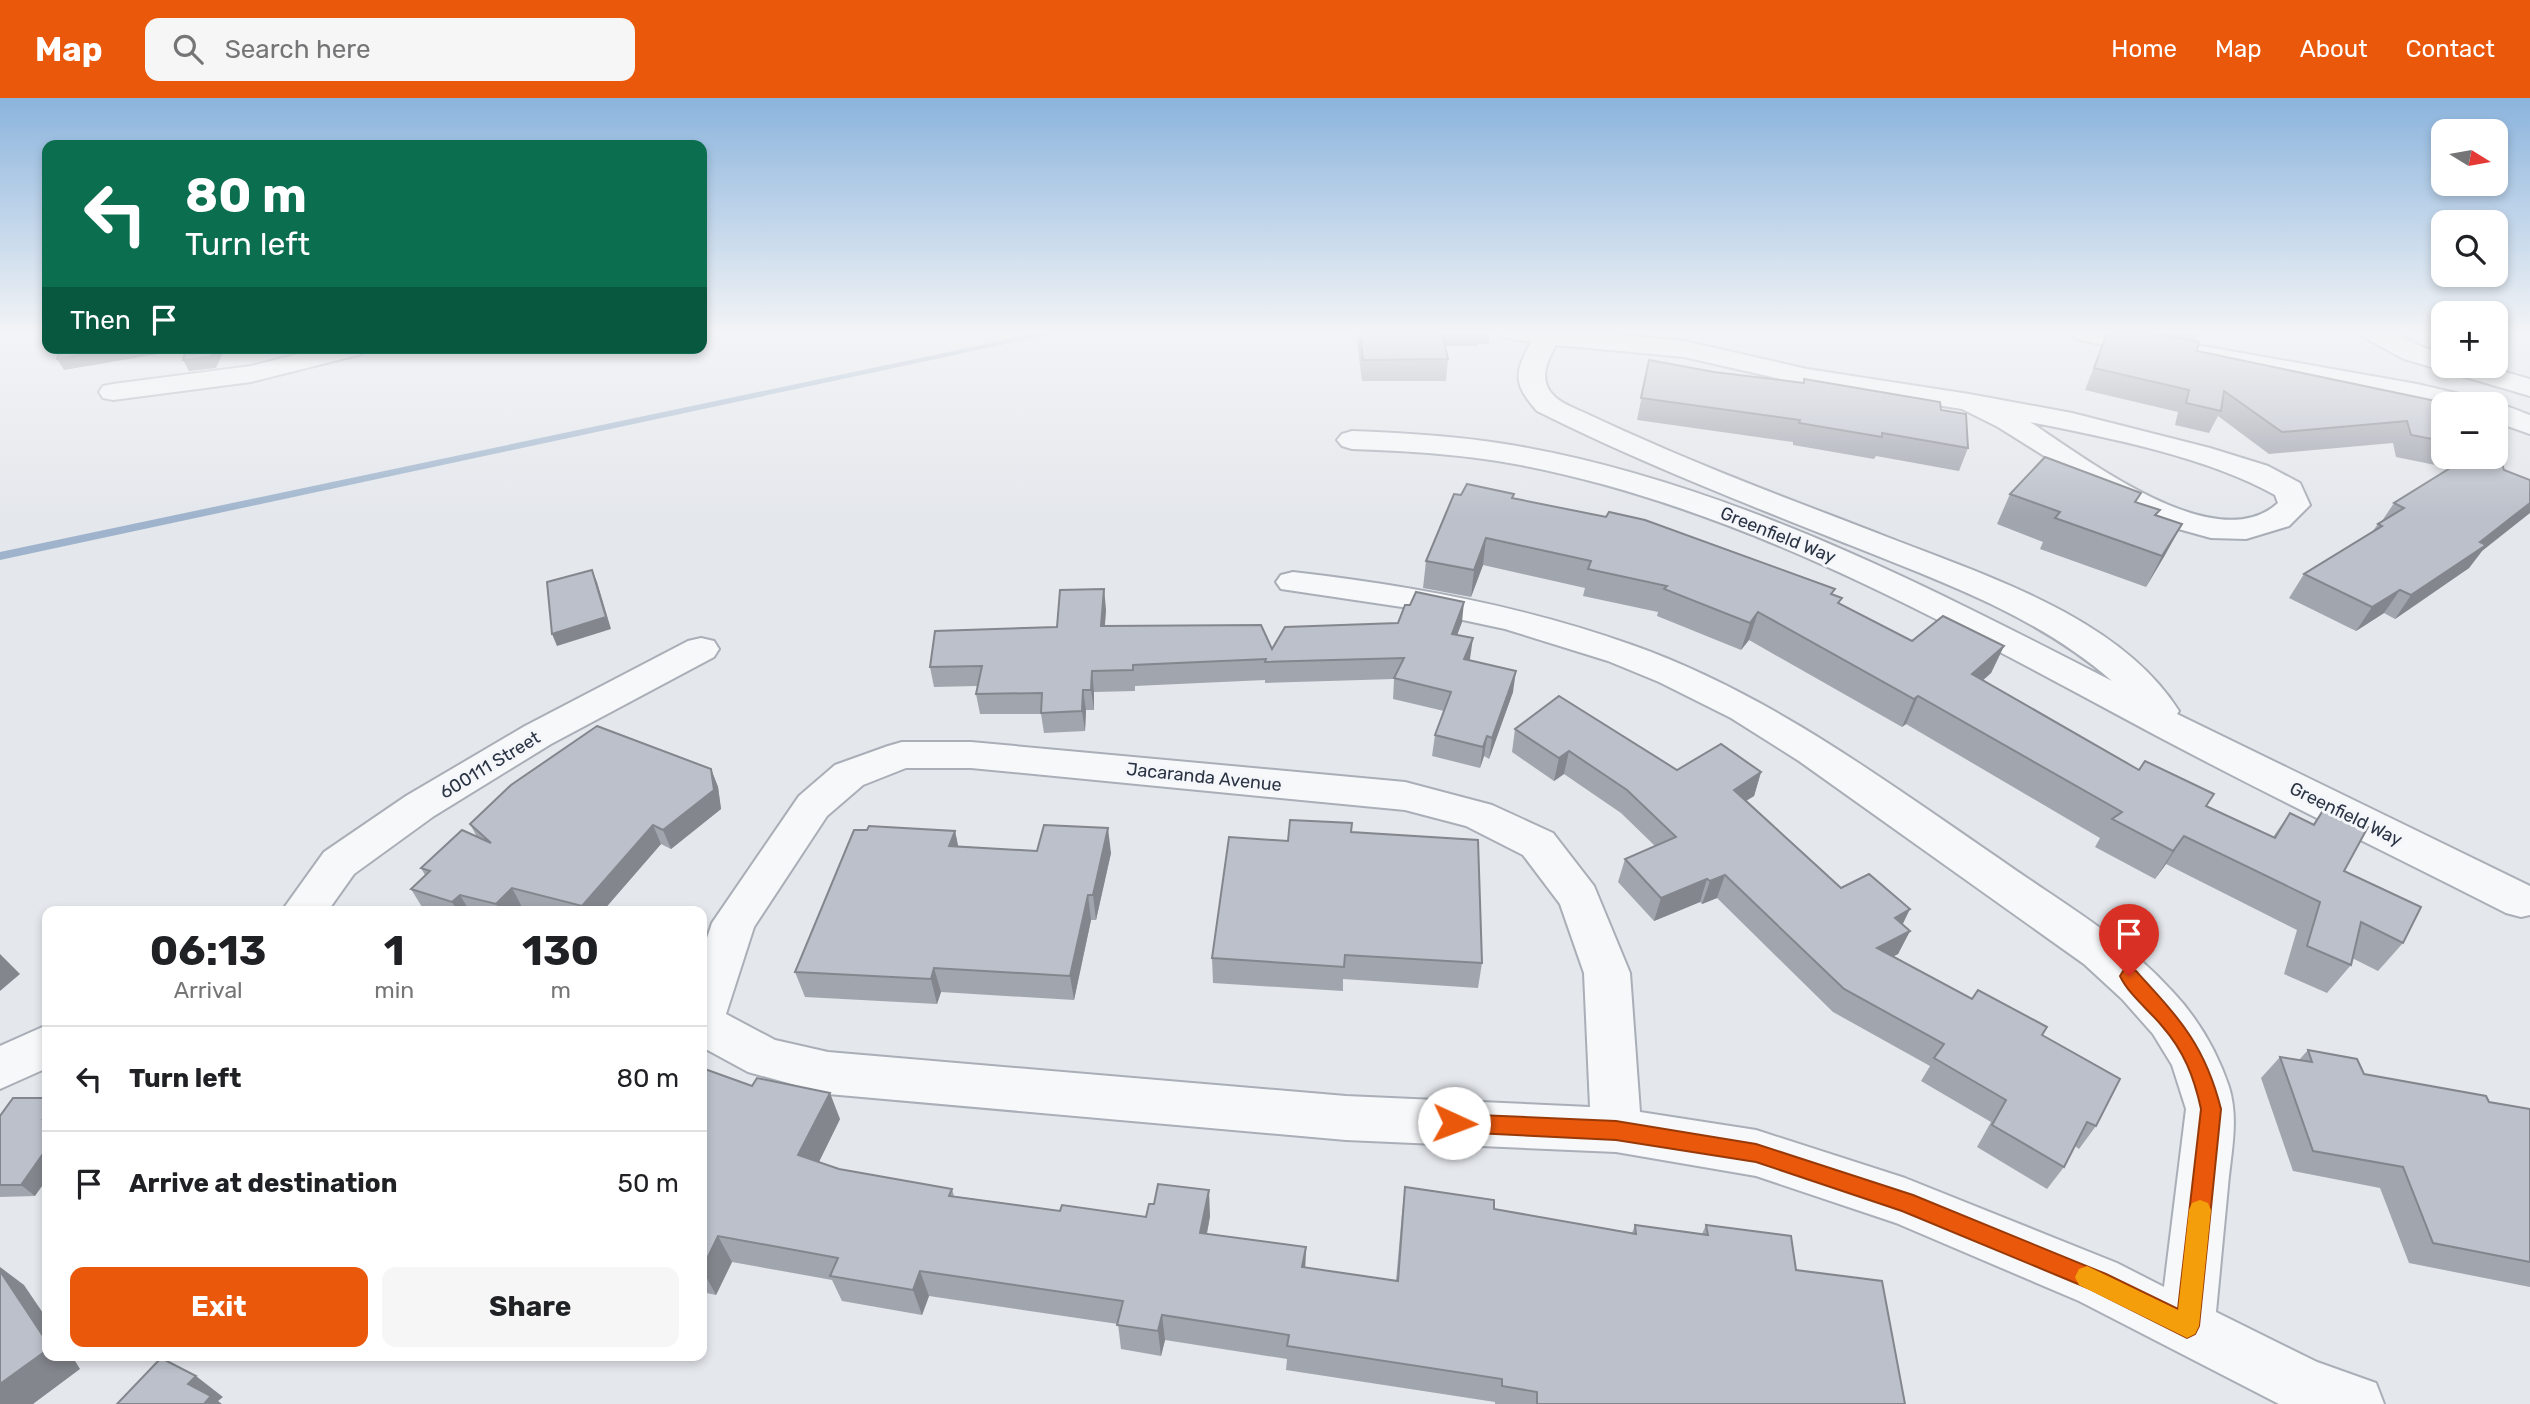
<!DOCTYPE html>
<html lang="en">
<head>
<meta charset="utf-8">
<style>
	body { margin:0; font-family:Rubik,sans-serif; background:#f6f6f6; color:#202124; height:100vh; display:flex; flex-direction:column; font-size:26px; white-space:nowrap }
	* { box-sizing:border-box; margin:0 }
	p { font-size:23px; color:#757577 }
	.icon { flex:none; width:38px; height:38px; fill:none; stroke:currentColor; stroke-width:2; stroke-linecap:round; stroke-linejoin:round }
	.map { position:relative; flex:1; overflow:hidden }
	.drawer { position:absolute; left:42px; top:808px; width:665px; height:455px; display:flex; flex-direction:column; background:#fff; border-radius:14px; box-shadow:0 4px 10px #0003 }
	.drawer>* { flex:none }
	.top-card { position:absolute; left:42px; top:42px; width:665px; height:214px; border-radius:14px; box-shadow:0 4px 10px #0003; background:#0b6e4f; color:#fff; overflow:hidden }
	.needle { width:46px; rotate:101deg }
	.buttons { position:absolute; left:2431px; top:21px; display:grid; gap:14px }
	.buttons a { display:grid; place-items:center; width:77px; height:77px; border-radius:14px; background:#fff; box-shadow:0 4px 10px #0003; font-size:35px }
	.pin { position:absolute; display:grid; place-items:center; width:60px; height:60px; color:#fff; margin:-72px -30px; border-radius:50% 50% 50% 0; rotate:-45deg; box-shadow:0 0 7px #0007 }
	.pin .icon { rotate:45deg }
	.me { position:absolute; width:77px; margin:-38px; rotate:92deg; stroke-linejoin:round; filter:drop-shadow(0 0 5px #0008) }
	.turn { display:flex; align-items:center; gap:24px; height:147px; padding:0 28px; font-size:32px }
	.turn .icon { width:91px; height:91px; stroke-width:2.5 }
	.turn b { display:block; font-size:49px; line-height:60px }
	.then { display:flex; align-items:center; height:66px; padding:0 28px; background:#0003; gap:14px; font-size:26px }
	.eta { display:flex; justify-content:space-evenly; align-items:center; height:119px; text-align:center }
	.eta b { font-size:42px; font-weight:700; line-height:49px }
	.button { display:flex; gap:14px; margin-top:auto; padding:14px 28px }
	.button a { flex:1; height:80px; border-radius:14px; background:#ea580c; color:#fff; font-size:28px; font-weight:700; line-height:80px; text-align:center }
	.button a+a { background:#f6f6f6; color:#202124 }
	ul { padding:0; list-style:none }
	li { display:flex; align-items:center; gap:21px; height:105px; padding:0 28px; border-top:2px solid #e0e0e0 }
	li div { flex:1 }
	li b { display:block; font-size:26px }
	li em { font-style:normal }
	header { display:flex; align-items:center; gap:42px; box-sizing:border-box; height:98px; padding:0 35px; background:#ea580c; color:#fff }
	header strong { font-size:33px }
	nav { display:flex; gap:38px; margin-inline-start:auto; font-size:24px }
	.search { width:490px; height:63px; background:#f6f6f6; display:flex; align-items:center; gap:18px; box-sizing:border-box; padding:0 24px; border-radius:14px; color:#757577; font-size:26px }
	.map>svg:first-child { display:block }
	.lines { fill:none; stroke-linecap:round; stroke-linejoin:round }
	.stream { fill:#9fb4cc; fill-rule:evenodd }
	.minor-casing { stroke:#a9aeb7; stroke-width:4 }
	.minor { fill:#f7f8fa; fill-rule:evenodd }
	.wall { fill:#a1a5ae }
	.shaded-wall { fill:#83868d }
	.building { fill:#bbc0ca; stroke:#83868d; stroke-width:2 }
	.route { fill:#ea580c; stroke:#983908; stroke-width:2 }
	.slow { fill:#f59e0b }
	.labels { text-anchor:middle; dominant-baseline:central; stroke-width:6; stroke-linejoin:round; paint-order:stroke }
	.street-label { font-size:18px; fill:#2b3445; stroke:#f4f6f9 }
</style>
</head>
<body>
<header>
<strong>Map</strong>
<div class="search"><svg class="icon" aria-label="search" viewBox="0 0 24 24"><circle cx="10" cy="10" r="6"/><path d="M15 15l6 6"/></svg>Search here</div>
<nav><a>Home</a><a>Map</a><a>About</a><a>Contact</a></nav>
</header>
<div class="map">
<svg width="2530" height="1306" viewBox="0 0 2530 1306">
	<rect width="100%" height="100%" fill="#e4e7ec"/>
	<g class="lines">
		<path class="stream" d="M1038,235H1057L0,462V454Z"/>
		<g class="minor-casing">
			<g id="minor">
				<path d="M1502,235H1599L1684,243L1807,271L1969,296L2072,315L2210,350L2268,368L2300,385L2310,407L2289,428L2246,441L2211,440L2164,427L2127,410L1998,329L1962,311L1807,287L1684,259L1556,247C1546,265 1538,283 1555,299C1563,306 1574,310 1583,314C1610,327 1638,339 1665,351C1737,382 1810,409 1882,437C1981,476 2119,518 2179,613L2177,616L2530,788V817L2521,819L2506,815C2390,756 2272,699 2157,638C1953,529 1745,409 1515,366C1461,356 1407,353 1352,351L1342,348L1337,342L1342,336L1352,333C1405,335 1458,338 1511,347C1724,383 1921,485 2112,583C2036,517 1942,484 1850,447C1744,405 1639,364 1537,313C1513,285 1514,276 1531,244L1506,240ZM2030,324C2106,339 2208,359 2275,397L2278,405C2216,462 2084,359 2030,324Z"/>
				<path d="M2071,235H2129L2417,286L2477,300L2481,306H2443V309L2084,243L2075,240Z"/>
				<path d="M2361,235H2394L2422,249L2443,255V268H2484L2530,281V298L2404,261L2365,240Z"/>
				<path d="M321,250H366L362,256L251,284L113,302L103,300L99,294L103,288L113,286L251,268Z"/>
				<path d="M2493,306C2506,306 2518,313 2530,317V336L2496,324V306Z"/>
				<path d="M1293,474C1408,487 1523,508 1632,547C1768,595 1884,682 2001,762C2059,803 2123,839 2171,892C2197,919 2217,953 2229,989C2239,1021 2231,1055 2228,1088C2224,1130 2220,1172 2216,1214L2317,1264L2376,1285L2384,1306H2279L2079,1203L1896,1125L1756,1078L1616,1054L1346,1042L828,996L748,974L702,949V855L712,825L799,698L835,667L888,648L902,644H971L1405,684L1492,707L1553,735L1594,788L1630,875L1640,1014L1756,1032L1905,1080L2117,1165L2164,1189L2186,1011L2172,967L2153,936L2122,901L2084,866L1799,663L1731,620L1659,584L1608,563L1505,531L1402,509L1281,491L1276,484L1281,477ZM906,670H971L1405,712L1466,728L1523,757L1560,806L1584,875L1590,1009L1346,998L828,954L775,942L726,916L754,829L827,718L863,687Z"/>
				<path d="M701,540L714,543L719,551L714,559L551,646L434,718L354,776L327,814H281L324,754L406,698L525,628L688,543Z"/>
				<path d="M47,927V970L0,991V948Z"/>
			</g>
		</g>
		<use href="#minor" class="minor"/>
	</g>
	<g class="wall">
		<path d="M1357,235H1490L1489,246H1478V248H1445L1448,261L1446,283H1362L1357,243Z"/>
		<path d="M2107,235H2198L2194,243L2197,253L2443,306V359H2496L2482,453L2469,470L2395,521L2384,515L2356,533L2289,500L2304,476L2372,434L2378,426L2382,423L2394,405L2450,370L2396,359L2393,345L2269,356L2218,318L2209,335L2175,327L2178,314L2085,292Z"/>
		<path d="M1649,262L1714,274L1803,285L1804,281L1941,312L1968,350L1959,373L1876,358L1874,361L1793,347V344L1637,322Z"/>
		<path d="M2010,396L2137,404L2157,418L2182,426L2165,457L2146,489L2040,451L2043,444L1997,426Z"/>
		<path d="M1514,400L1833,497L1840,506L1912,543L2004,548L1991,575L1983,582L2139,672L2207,708L2273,739L2290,715L2313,726L2325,709L2344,773L2403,845L2378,873L2352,860L2351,867L2327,895L2284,876L2297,832L2166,766L2155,781L2095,749L2100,740L1906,626L1902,629L1749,542L1741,552L1657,518L1658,514L1583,498L1585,490L1483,467L1471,499L1423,490L1426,463Z"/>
		<path d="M1106,511L1105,528L1272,551L1462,524L1457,537L1470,561L1469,563L1513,594L1489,661L1484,658L1480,670L1432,658L1435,637L1444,613L1393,601L1394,581L1265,585V582L1135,588V593L1094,594V612H1086L1085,633L1044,635L1041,616H980L976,596L977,588L934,589L930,569L1057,529Z"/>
		<path d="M1515,631L1677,672L1761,674L1754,698L1746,702L1841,790L1903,826L1910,833L1898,856L1893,858L1972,901L2042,937L2096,1028L2079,1051L2075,1048L2064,1069L2047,1091L1977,1049L1991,1024L1921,983L1930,968L1833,914L1717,800L1702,806L1700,804L1654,823L1618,784L1625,761L1655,748L1621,715L1564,676L1554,683L1512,654Z"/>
		<path d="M711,671L718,689L721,711L671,751L661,746L602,814H542L522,809L517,814H437L422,809L411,791L425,777L421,770L477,739L470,726Z"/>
		<path d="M867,732L955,733L958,748L1037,753L1111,755L1096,822H1091L1074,902L941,894L937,906L805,899L795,874Z"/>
		<path d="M1351,734L1482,865L1478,890L1343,881V893L1213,885L1212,860L1288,743Z"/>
		<path d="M2308,952L2364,976L2489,1004L2530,1011V1189L2409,1165L2380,1090L2293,1073L2261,980L2280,959L2299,962Z"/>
		<path d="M702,970L840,1021L819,1064L839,1071L952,1091L954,1098L1060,1113L1146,1119L1210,1118L1207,1136L1306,1149L1305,1170L1396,1183L1402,1115L1405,1089L1494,1111L1632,1135L1635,1127L1702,1136L1706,1127L1796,1172L1905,1306H1495V1304L1286,1272L1287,1261L1165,1242L1161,1258L1121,1251L1118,1226L929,1198L922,1217L842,1203L832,1182L732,1164L716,1197L702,1194Z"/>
		<path d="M0,1018L35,1098L0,1099Z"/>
	</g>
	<g class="shaded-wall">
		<path d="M120,250H193L64,272L57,261Z"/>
		<path d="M214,250H225L216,270L189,273L183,262Z"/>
		<path d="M2530,405V415L2482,453L2469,470L2395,521L2411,497Z"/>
		<path d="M2182,426L2165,457L2146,489L2162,458Z"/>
		<path d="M1486,440L1483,467L1471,499L1474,472Z"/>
		<path d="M592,472L597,484L611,531L557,548L552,536Z"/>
		<path d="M1104,491L1106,511L1103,549L1101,528Z"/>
		<path d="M2400,492L2384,515L2356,533L2372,509Z"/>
		<path d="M1464,504L1462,524L1450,556L1452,536Z"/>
		<path d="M1758,514L1749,542L1741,552L1750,525Z"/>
		<path d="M1473,540L1470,561L1462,582L1464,561Z"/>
		<path d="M2004,548L1991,575L1960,603L1972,576Z"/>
		<path d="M1092,573L1094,594V612L1091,592Z"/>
		<path d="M1516,573L1513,594L1489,661L1492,640Z"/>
		<path d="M1083,592L1086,612L1085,633L1082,613Z"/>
		<path d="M1918,598L1906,626L1902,629L1914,601Z"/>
		<path d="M1487,638L1484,658L1480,670L1483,649Z"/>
		<path d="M1569,653L1564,676L1554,683L1559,660Z"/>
		<path d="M711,671L718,689L721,711L671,751L663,732Z"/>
		<path d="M1761,674L1754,698L1727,715L1734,692Z"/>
		<path d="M653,727L661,746L602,814H585L582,808Z"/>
		<path d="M1108,730L1111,755L1096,822L1093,797Z"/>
		<path d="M955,733L960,757L949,748Z"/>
		<path d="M2184,738L2166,766L2155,781L2173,753Z"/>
		<path d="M1725,777L1717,800L1702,806L1710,783Z"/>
		<path d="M1707,781L1700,804L1654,823L1661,800Z"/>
		<path d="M512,790L522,809L517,814H501L496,806Z"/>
		<path d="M460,797L470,814H458L452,804Z"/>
		<path d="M1088,797L1091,822L1074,902L1070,878Z"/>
		<path d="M1910,811L1899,834L1895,820Z"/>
		<path d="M1910,833L1898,856L1866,873L1877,850Z"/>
		<path d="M0,856L20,876L0,893Z"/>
		<path d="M934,870L941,894L937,906L931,881Z"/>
		<path d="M830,995L840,1021L809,1084L798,1057Z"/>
		<path d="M47,1050V1081L35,1098L21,1087Z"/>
		<path d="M1209,1092L1210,1118L1202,1160L1200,1135Z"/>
		<path d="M718,1138L732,1164L716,1197L702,1171Z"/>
		<path d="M1306,1149L1305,1174L1302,1169Z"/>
		<path d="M0,1169L24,1187L47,1221V1244L0,1173Z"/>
		<path d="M920,1173L929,1198L922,1217L913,1192Z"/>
		<path d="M1162,1217L1165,1242L1161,1258L1158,1233Z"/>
		<path d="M47,1252V1258H72L80,1271L33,1306H0V1286Z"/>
		<path d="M196,1278L223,1299L218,1303L222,1306H204L188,1286Z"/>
	</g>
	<g class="building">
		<path d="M1360,235H1442L1448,261L1363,262Z"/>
		<path d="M2107,235H2151L2199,244L2197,253L2450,306H2443V343L2411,337L2407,323L2282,334L2224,293L2221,313L2186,305L2189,292L2094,270Z"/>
		<path d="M61,250H120L57,261Z"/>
		<path d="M186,250H214L210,259L183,262Z"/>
		<path d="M1649,262L1714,274L1804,285V281L1940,304L1941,312L1966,316L1968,350L1882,335V339L1799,325L1800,322L1641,300Z"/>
		<path d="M2496,348L2504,372L2530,382V405L2480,444L2486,447L2411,497L2400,492L2372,509L2304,476L2382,428L2378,426L2404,410L2394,405L2468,359H2496Z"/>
		<path d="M2045,359L2141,395L2135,404L2160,412L2155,417L2182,426L2162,458L2055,420L2060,414L2010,396Z"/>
		<path d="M1467,386L1514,396L1512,400L1606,419L1609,414L1645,422L1835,491L1831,496L1842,500L1838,505L1912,543L1943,518L2004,548L1972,576L2139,672L2145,663L2214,696L2206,708L2275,740L2290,715L2314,727L2325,709L2368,729L2344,773L2421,809L2403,845L2361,824L2351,867L2307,848L2320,804L2184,738L2173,753L2112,721L2122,714L1918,598L1914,601L1758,514L1750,525L1664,491L1667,488L1588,471L1591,463L1486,440L1474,472L1426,463L1454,396L1461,397Z"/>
		<path d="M592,472L606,519L552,536L547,484Z"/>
		<path d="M1104,491L1101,528L1261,527L1272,551L1285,529L1398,525L1405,507H1410L1416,494L1464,504L1452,536L1473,540L1464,561L1516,573L1492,640L1487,638L1483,649L1435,637L1451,594L1394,580L1404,560L1265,564L1266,561L1133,567V572L1092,573L1091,592H1083L1082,613L1041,615L1042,595L976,596L982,568L930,569L935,533L1057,529L1060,492Z"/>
		<path d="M1559,598L1677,672L1721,646L1761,674L1734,692L1841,790L1869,776L1910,811L1895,820L1910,833L1877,850L1972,901L1978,892L2047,929L2042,937L2120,981L2096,1028L2087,1024L2064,1069L1992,1027L2006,1002L1934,960L1944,946L1844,891L1725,777L1710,783L1707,781L1661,800L1625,761L1676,739L1627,692L1569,653L1559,660L1515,631Z"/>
		<path d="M597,628L711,671L714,692L663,732L653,727L582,808L512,790L496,806L460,797L452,804L411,791L430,773L421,770L462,732L491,745L470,726L511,687Z"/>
		<path d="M1290,722L1352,725L1351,734L1478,742L1482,865L1345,857L1344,869L1212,860L1229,739L1288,743Z"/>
		<path d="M1044,727L1108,730L1093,797H1088L1070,878L934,870L931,881L795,874L854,732H867L869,728L955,733L949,748L1037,753Z"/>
		<path d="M2308,952L2357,961L2364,976L2486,998L2489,1004L2530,1011V1164L2433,1145L2403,1069L2313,1053L2280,959L2312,964Z"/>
		<path d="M702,970L752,988L757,980L830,995L798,1057L839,1071L952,1091L949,1098L1060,1113L1062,1107L1146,1119L1149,1106H1154L1158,1086L1209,1092L1200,1135L1306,1149L1302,1169L1398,1183L1405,1089L1494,1102V1111L1636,1136L1635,1127L1708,1137L1706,1127L1791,1138L1796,1172L1882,1183L1905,1306H1537V1294L1502,1288V1281L1287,1248L1289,1237L1162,1217L1158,1233L1117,1227L1123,1203L920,1173L913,1192L830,1178L838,1160L718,1138L702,1171Z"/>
		<path d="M13,1000H47V1015L43,1021H47V1050L21,1087H0V1018Z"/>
		<path d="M0,1173L47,1244V1252L0,1286Z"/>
		<path d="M161,1260L196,1278L188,1286L211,1298L204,1306H117Z"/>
	</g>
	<linearGradient id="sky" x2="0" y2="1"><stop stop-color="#8bb4dd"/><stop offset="0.56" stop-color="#f3f4f6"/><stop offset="1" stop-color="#f3f4f6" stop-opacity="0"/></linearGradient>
	<rect width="2530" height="418" fill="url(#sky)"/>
	<path class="route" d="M2129,871L2136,873C2179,920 2205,947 2221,1011L2199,1228L2195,1236L2187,1240L2090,1191L1902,1113L1756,1064L1616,1042L1454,1034L1447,1032L1444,1025L1447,1019L1454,1016L1616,1023L1756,1046L1913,1097L2106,1176L2178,1211L2201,1011C2194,979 2184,953 2162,928C2149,912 2129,897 2120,878L2123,873Z"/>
	<path class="slow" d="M2200,1102L2208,1105L2211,1112L2199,1228L2195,1236L2187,1240L2179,1236L2079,1187L2075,1179L2079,1171L2087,1168L2178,1212L2189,1112L2192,1105Z"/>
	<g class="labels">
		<g class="street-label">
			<text transform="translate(1778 437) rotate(22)">Greenfield Way</text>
			<text transform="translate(490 667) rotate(-31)">600111 Street</text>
			<text transform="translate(1204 679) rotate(6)">Jacaranda Avenue</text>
			<text transform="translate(2346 716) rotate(26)">Greenfield Way</text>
		</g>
	</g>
</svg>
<div class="buttons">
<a><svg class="needle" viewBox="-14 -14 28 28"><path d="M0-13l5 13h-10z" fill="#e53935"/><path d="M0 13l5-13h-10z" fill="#757577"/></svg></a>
<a><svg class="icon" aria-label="search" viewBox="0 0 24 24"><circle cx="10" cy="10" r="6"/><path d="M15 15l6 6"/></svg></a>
<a>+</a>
<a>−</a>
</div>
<div class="pin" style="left:2129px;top:878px;background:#d93025"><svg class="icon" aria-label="arrive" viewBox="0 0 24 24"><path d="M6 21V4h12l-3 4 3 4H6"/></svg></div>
<svg class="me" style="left:1454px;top:1025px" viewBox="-20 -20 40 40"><circle r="19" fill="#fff"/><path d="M0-13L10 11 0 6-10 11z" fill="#ea580c"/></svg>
<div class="top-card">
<div class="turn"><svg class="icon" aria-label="left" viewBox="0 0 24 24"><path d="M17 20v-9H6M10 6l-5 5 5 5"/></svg><div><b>80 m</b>Turn left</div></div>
<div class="then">Then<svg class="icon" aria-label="arrive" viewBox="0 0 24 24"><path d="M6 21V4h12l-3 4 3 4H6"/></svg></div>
</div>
<section class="drawer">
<div class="eta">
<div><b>06:13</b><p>Arrival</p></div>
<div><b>1</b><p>min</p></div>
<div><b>130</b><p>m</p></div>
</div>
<ul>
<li><svg class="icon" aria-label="left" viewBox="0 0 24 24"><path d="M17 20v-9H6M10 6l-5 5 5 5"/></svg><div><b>Turn left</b></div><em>80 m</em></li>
<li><svg class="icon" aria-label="arrive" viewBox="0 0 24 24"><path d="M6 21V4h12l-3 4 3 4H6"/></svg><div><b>Arrive at destination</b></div><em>50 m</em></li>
</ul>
<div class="button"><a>Exit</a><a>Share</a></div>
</section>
</div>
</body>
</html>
